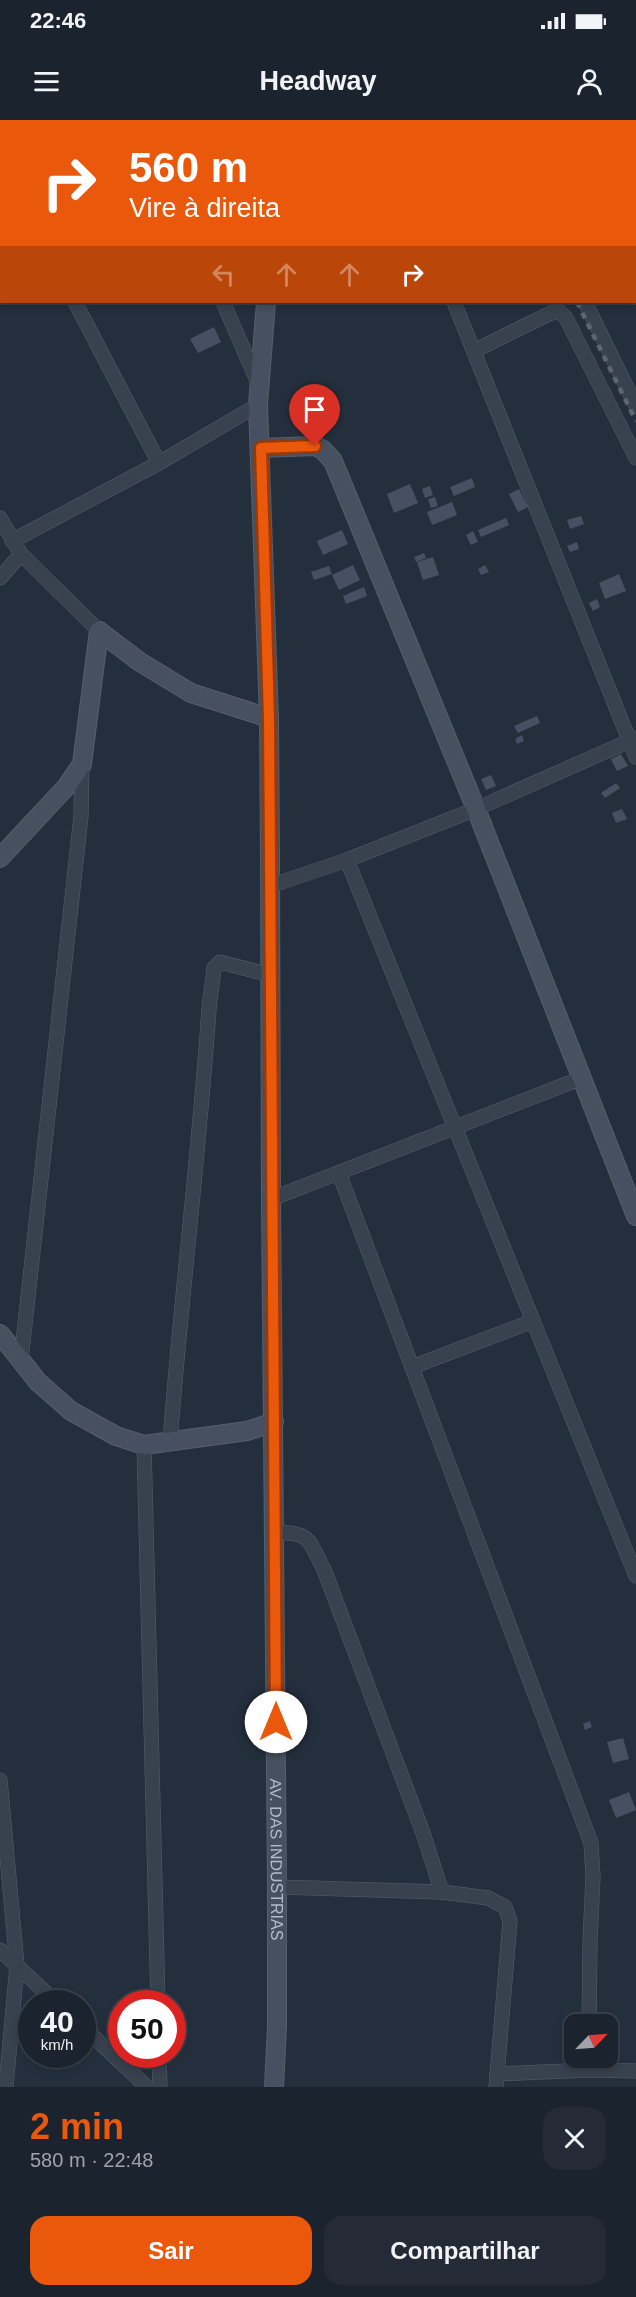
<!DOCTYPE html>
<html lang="pt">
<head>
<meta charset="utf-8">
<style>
	body { margin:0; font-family:Helvetica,sans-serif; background:#242b36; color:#f1f3f6; height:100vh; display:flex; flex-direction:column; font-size:22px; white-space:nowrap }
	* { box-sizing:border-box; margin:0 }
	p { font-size:20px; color:#a0a4aa }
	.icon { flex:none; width:33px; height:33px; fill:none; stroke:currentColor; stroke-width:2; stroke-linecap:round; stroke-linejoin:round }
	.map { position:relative; height:1967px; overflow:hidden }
	.side { display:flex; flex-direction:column; background:#1b232e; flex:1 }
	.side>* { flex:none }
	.guide { position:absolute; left:0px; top:0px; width:636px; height:183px; box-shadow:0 3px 9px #0003,0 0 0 2px #39404a; background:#ea580c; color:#fff; overflow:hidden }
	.needle { width:39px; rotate:65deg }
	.controls { position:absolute; left:564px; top:1894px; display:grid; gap:12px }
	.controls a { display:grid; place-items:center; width:54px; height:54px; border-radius:12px; background:#1b232e; box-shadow:0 3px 9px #0003,0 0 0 2px #39404a; font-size:30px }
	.speed { position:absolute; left:18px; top:1870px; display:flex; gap:12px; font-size:30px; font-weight:700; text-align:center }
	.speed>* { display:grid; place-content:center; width:78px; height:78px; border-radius:50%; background:#1b232e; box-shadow:0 3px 9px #0003,0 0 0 2px #39404a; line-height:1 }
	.speed small { font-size:15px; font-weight:400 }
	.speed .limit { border:9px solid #d22; background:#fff; color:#111 }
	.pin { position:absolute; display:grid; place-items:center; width:51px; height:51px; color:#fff; margin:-62px -26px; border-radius:50% 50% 50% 0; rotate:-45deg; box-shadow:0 0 6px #0007 }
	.pin .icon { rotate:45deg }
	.me { position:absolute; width:66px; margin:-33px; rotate:0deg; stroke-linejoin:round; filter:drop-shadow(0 0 4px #0008) }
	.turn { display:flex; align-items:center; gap:21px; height:126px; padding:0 30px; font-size:27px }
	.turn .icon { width:78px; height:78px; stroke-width:2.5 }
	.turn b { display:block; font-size:42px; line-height:51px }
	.lanes { display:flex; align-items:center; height:57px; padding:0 30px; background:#0003; justify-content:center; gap:30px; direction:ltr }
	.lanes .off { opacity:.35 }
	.round { display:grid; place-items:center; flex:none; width:63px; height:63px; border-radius:18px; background:#242b36 }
	.headline { display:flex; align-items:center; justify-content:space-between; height:102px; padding:0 30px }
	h1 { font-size:36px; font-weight:700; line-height:45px; color:#ea580c }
	.primary-button { display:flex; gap:12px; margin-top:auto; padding:12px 30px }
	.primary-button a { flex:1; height:69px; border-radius:18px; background:#ea580c; color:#fff; font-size:24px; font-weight:700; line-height:69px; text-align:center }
	.primary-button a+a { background:#242b36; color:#f1f3f6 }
	.status { display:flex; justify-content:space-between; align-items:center; height:42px; padding:0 30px; background:#1b232e; direction:ltr }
	.status svg { height:16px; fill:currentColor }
	header { display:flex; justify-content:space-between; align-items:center; height:78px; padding:0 30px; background:#1b232e; font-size:27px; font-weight:700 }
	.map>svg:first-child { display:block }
	.building { fill:#455162 }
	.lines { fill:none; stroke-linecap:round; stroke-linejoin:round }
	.street-casing { stroke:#565f6c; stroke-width:15 }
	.secondary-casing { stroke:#565f6c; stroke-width:20 }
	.street { stroke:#38414e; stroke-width:14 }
	.secondary { stroke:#465061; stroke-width:18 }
	.rail { stroke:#5a6575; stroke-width:4.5; stroke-dasharray:6 6; stroke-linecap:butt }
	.route-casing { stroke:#983908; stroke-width:15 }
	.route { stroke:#ea580c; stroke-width:10 }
	.labels { text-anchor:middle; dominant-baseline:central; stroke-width:4.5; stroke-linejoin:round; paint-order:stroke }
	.street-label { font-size:16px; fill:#b4bcc9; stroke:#1d2633 }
</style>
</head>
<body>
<div class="status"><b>22:46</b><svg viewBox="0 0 49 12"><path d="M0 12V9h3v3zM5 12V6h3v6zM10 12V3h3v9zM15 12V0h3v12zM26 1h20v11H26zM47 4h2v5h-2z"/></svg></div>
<header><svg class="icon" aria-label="menu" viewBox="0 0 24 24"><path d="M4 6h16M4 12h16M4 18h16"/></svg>Headway<svg class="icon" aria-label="person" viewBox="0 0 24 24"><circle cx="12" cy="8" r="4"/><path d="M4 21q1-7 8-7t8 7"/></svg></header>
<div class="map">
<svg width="636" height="1967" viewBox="0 0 636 1967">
	<rect width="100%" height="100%" fill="#242f3e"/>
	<g class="building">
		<path d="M214,207L221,222L198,233L190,219Z"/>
		<path d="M472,358L475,367L454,376L450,367Z"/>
		<path d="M410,364L418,383L394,393L387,374Z"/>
		<path d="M430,366L433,375L425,378L422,369Z"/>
		<path d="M519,369L528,387L518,392L509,374Z"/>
		<path d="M435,377L438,386L431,388L428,379Z"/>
		<path d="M452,382L457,395L432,405L427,392Z"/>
		<path d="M581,396L584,404L570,409L567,400Z"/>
		<path d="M506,398L509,405L481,417L478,410Z"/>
		<path d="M342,410L348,424L323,435L317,421Z"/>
		<path d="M473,411L478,422L471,425L466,415Z"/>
		<path d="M577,422L579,429L570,432L567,426Z"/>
		<path d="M424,433L426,438L416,442L414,437Z"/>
		<path d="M433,437L439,455L423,460L417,442Z"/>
		<path d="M353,445L360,460L339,470L332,455Z"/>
		<path d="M485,445L489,452L481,455L478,449Z"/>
		<path d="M329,446L332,454L314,460L311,452Z"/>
		<path d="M619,454L626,471L605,479L599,463Z"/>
		<path d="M364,467L367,476L346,484L343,476Z"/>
		<path d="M597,479L600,487L593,491L589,483Z"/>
		<path d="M537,596L540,603L518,613L514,606Z"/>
		<path d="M522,615L524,621L517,624L515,619Z"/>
		<path d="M621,634L628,646L617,651L611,639Z"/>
		<path d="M491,655L496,666L486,670L481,659Z"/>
		<path d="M616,663L620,668L605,678L601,673Z"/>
		<path d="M622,689L627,699L616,703L612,693Z"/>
		<path d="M590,1601L592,1607L585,1610L583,1604Z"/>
		<path d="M623,1618L629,1639L613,1643L607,1622Z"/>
		<path d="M629,1672L636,1690L616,1698L609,1680Z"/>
	</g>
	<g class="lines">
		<g class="street-casing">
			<g id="street">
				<path d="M133,0L134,2"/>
				<path d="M495,0L496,2"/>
				<path d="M602,0L604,2"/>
				<path d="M634,29L636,30"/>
				<path d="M0,33L2,36"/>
				<path d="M75,182L159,343"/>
				<path d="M223,182L259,265"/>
				<path d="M454,182L636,637"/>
				<path d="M585,182L636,286"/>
				<path d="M474,231L551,193L560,192L566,198L636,338"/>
				<path d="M0,398L21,434L99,511"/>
				<path d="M12,421L159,343L258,285"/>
				<path d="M0,458L21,434"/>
				<path d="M347,740L636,1456"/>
				<path d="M270,766L347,740L476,689L636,618"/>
				<path d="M339,1053L591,1723L593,1756L590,1822L589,1905"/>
				<path d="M271,1079L582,958"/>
				<path d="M21,1240L81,696L82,644"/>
				<path d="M412,1247L533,1201"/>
				<path d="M170,1322C181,1178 199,1034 209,889C210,875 213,862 214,848L220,842L270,855"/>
				<path d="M144,1325L158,1884"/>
				<path d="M274,1413C312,1411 309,1421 325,1452L423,1713L442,1772"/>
				<path d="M0,1660L17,1845L6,1967"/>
				<path d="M277,1767L442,1772L488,1778L505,1787L510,1801L496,1967"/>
				<path d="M0,1830L58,1884"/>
				<path d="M82,1906L147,1967"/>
				<path d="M159,1935L160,1967"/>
				<path d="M497,1954L589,1950L636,1951"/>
			</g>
		</g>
		<g class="secondary-casing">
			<g id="secondary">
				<path d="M246,0L247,2"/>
				<path d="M281,2V0"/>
				<path id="s1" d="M266,182L258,285L269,598L270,736L271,1079L277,1767V1906L274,1967"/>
				<path d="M261,328L315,326L323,330L333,341L476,689L636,1096"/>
				<path d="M99,511L140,542L191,573L269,598"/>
				<path d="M0,738L67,666L82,644L99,511"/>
				<path d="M0,1214L38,1262L71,1291L116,1316L144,1325L247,1311L274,1302"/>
			</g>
		</g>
		<use href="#street" class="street"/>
		<use href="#secondary" class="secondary"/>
		<g class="rail">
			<path d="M487,0V2"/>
			<path d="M577,182L636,301"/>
		</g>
	</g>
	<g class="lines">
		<g class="route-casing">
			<path id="route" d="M276,1602L270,736L269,598L261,328L315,326"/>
		</g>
		<use href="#route" class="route"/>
	</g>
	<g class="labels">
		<g class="street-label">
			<text stroke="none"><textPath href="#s1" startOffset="1558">AV. DAS INDUSTRIAS</textPath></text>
		</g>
	</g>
</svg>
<div class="controls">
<a><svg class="needle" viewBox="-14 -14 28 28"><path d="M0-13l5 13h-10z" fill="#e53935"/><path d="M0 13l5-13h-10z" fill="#a0a4aa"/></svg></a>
</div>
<div class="speed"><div>40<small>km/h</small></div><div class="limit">50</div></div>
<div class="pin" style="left:315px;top:326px;background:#d93025"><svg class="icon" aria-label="arrive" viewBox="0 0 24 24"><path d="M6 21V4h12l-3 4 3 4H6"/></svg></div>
<svg class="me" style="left:276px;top:1602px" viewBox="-20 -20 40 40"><circle r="19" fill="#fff"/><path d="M0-13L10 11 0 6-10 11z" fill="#ea580c"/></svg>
<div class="guide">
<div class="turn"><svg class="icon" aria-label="right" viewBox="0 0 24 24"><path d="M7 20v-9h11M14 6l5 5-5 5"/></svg><div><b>560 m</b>Vire à direita</div></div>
<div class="lanes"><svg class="icon off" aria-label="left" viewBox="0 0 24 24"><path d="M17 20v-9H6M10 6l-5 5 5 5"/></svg><svg class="icon off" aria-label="ahead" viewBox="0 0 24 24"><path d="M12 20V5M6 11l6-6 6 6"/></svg><svg class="icon off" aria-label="ahead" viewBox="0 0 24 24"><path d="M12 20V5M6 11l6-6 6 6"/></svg><svg class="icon" aria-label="right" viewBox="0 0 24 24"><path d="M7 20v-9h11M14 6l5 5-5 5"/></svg></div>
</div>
</div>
<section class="side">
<div class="headline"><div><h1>2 min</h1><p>580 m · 22:48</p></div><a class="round"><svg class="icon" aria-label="close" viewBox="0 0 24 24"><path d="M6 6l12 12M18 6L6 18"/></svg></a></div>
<div class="primary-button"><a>Sair</a><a>Compartilhar</a></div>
</section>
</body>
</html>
